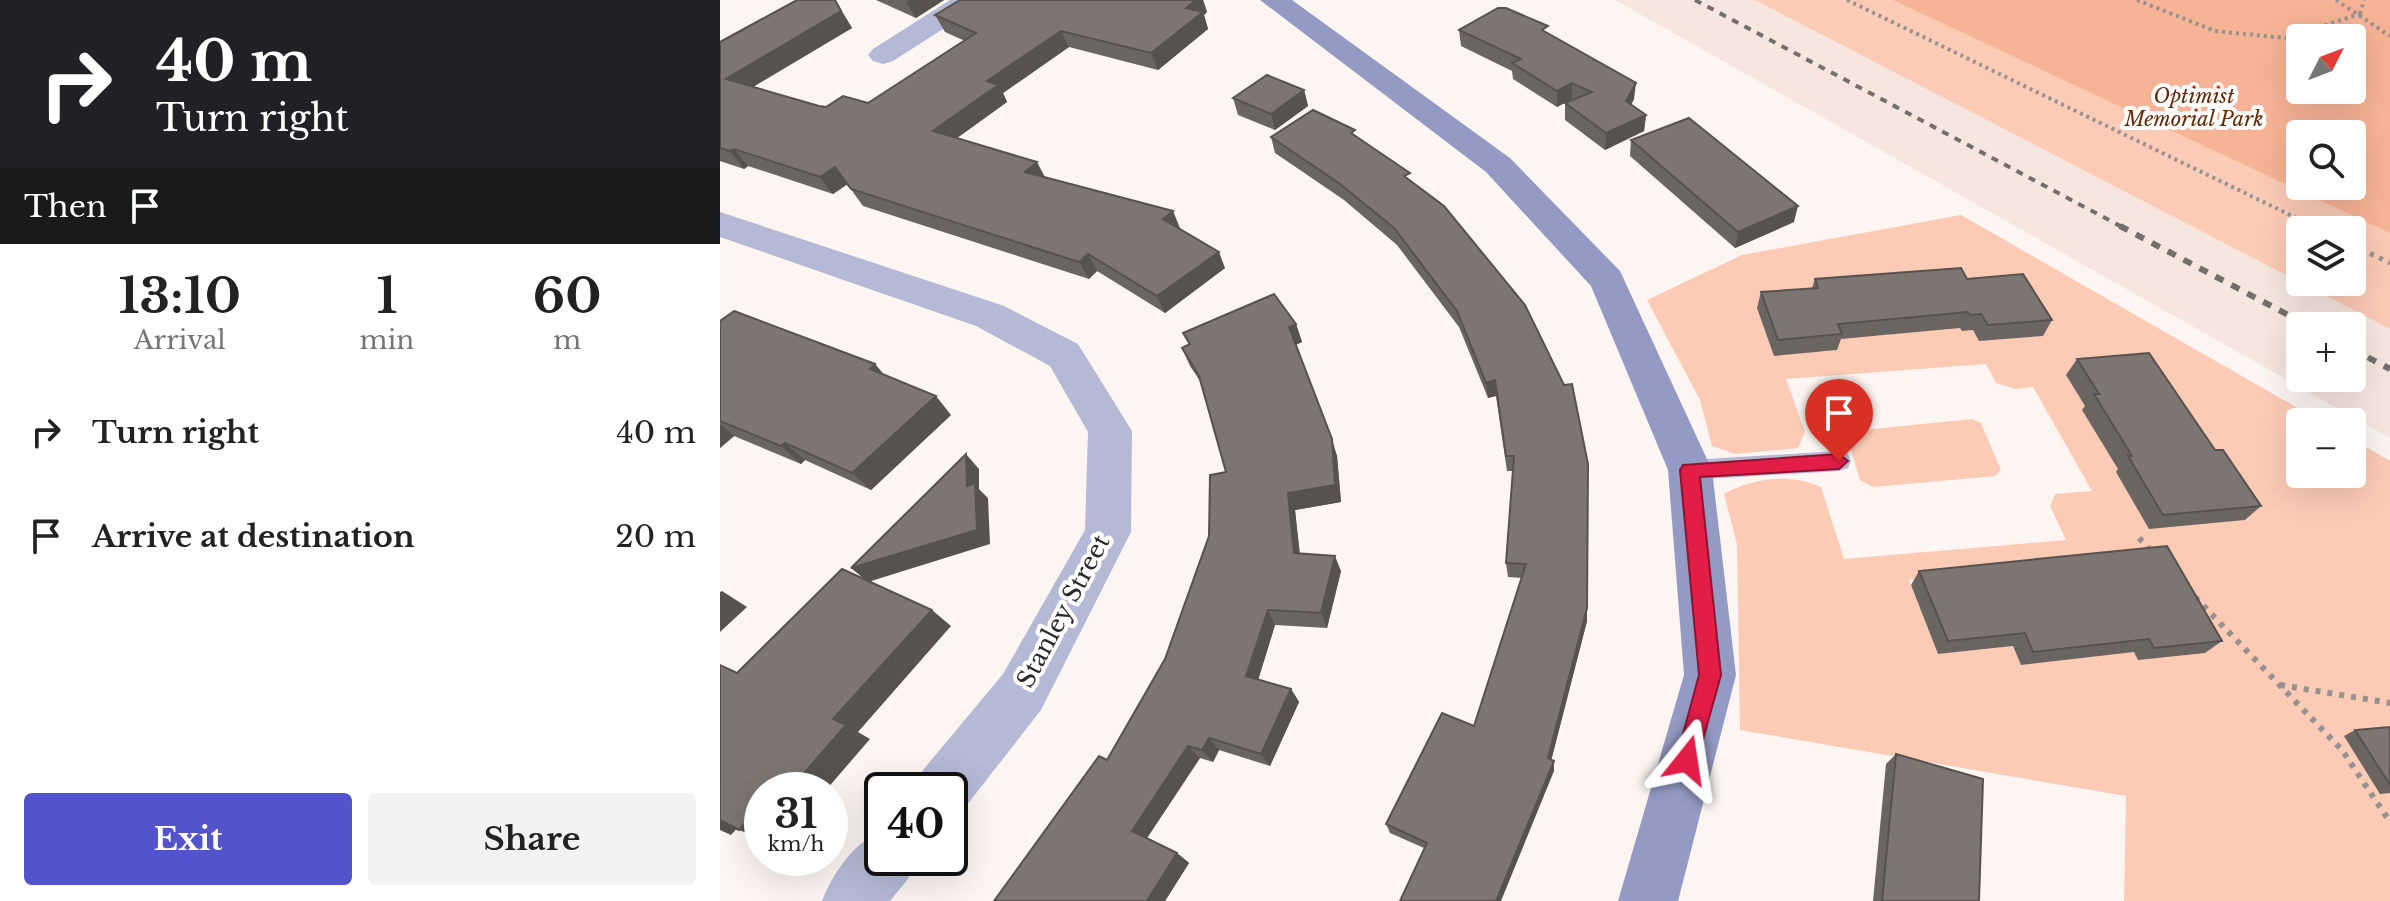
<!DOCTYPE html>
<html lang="en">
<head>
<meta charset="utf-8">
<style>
	body { margin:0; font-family:"Libre Baskerville",serif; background:#f2f2f2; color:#222; height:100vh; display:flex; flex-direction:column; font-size:30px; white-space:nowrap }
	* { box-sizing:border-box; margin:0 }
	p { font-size:26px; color:#767676 }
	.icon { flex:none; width:44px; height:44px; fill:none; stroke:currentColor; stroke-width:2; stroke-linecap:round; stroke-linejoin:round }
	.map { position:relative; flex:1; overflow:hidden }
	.panel { display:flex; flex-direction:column; background:#fff; width:720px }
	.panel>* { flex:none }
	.banner { background:#202124; color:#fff; overflow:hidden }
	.needle { width:52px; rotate:48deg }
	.controls { position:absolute; left:1566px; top:24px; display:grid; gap:16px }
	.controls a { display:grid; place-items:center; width:80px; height:80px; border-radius:8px; background:#fff; box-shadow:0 8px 32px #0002; font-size:40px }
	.speed { position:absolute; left:24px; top:772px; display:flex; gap:16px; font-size:40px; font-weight:700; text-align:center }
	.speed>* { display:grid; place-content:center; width:104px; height:104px; border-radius:50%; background:#fff; box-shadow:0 8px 32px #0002; line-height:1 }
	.speed small { font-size:20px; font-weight:400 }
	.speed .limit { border:4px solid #111; border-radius:12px; background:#fff; color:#111 }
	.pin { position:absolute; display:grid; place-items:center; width:68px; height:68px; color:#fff; margin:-82px -34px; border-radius:50% 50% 50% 0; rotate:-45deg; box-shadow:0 0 8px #0007 }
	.pin .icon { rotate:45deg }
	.me { position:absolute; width:88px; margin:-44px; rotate:15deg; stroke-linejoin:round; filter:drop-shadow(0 0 6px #0008) }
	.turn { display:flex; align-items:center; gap:28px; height:168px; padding:0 24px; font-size:36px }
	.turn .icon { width:104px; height:104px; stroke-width:2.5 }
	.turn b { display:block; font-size:56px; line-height:68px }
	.then { display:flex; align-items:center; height:76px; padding:0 24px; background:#0003; gap:16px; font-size:30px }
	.eta { display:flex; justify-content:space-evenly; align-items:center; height:136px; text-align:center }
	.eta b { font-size:48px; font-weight:700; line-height:56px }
	.cta { display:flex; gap:16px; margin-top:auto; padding:16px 24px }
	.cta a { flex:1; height:92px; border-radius:8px; background:#5354cb; color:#fff; font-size:32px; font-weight:700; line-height:92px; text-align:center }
	.cta a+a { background:#f2f2f2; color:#222 }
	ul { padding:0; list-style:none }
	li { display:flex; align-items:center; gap:24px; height:104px; padding:0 24px }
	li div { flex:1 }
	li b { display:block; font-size:30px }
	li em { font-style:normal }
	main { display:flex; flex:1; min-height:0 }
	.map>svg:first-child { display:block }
	.built { fill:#f6e6df; fill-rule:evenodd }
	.green { fill:#fbcbb6; fill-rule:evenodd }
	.forest { fill:#f7b395; fill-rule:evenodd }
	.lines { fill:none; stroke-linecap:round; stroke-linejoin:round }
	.path-far2 { stroke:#97928f; stroke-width:4; stroke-dasharray:3 4; stroke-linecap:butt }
	.path-far1 { stroke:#97928f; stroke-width:5; stroke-dasharray:4 6; stroke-linecap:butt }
	.path { stroke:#97928f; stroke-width:6; stroke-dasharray:5 7; stroke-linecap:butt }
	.lane { fill:#b4b9d5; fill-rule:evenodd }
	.street { fill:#b4b9d5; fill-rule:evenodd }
	.secondary { fill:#939ac3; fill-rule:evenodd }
	.rail-far1 { stroke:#746f6d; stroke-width:4; stroke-dasharray:7 7; stroke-linecap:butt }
	.rail { stroke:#746f6d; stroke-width:6; stroke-dasharray:9 9; stroke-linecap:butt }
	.wall { fill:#6b6562 }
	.shaded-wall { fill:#575250 }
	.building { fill:#7c7572; stroke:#575250; stroke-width:2 }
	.route { fill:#e11d48; stroke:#92132f; stroke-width:2 }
	.labels { text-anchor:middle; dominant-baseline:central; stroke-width:8; stroke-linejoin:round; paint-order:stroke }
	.far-park-label { font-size:20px; font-style:italic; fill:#642807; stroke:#fff }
	.street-label { font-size:24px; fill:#2b2827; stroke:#fff }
</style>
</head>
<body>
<main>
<section class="panel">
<div class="banner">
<div class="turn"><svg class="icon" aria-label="right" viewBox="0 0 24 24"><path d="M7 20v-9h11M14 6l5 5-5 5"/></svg><div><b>40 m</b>Turn right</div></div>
<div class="then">Then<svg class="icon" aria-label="arrive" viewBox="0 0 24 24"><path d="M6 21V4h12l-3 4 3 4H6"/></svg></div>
</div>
<div class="eta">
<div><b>13:10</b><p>Arrival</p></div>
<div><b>1</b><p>min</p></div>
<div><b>60</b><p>m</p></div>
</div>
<ul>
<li><svg class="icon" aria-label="right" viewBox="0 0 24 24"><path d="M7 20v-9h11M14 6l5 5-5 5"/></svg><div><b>Turn right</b></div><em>40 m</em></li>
<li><svg class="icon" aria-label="arrive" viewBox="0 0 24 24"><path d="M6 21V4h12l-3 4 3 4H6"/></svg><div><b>Arrive at destination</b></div><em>20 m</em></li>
</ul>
<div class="cta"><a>Exit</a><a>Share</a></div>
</section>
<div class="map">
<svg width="1670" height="901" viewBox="0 0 1670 901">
	<rect width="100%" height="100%" fill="#fdf5f1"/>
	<path class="built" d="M895,0H1035L1670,329V438ZM1580,326H1632V378H1580Z"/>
	<g class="green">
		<path d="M1035,0H1670V329ZM1580,38H1632V90H1580ZM1580,134H1632V186H1580ZM1580,230H1632V282H1580Z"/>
		<path d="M1241,215L1602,422H1580V474H1632V439L1670,461V901H1404L1406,796L1020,730L1017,544L1004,494C1033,478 1070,473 1101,487L1124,559L1346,540L1330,506L1335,494L1372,491L1313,387L1295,389L1276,383L1266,364L1066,379L1085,432L1078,448L1015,454L992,446L980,400L927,300L1022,255ZM1151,291L1170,335L1155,336L1153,333L1112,340L1116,350L1102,352L1100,348L1054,355ZM1216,577L1485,653L1374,645L1379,656L1302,665L1293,646L1218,654L1189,580Z"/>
		<path d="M1252,419L1261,423L1281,470L1275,476L1153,487L1140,480L1127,437L1133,431Z"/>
	</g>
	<path class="forest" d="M1173,0H1670V233ZM1580,38H1632V90H1580ZM1580,134H1632V186H1580Z"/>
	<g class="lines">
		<g class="path-far2">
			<path d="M1127,0L1597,228"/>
			<path d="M1417,0L1495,31L1565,38L1640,14"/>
			<path d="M1616,0L1670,36"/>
			<path d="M1640,14L1644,0"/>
		</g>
		<g class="path-far1">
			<path d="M1593,226L1602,230"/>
			<path d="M1632,245L1670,263"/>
		</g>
		<g class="path">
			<path d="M1419,538L1432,552"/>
			<path d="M1475,597L1622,750L1670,822"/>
			<path d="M1560,685L1670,703"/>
		</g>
		<path class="lane" d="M1119,451L1128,454L1131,461L1128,468L1119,471L970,480L961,477L958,470L961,463L970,460Z"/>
		<g class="street">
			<path d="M230,0H263L259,6L173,61L163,64L153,61L148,55L153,49Z"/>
			<path d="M0,212L284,306L358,344L412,431L411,532L321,710L243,810L230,815V790H195L203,770L283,674L365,530L368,432L330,366L256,326L0,237Z"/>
			<path d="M162,831V858H196L188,879L170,901H102C113,873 134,842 162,831Z"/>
		</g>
		<path class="secondary" d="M540,0H572L790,158L900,271L992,470L1016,675L958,901H898L964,675L948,470L871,286L766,172Z"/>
		<path class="rail-far1" d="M975,0L1404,228"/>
		<g class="rail">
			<path d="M1400,226L1589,326"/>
			<path d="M1632,349L1670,369"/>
		</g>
	</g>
	<g class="wall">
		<path d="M77,0H115L132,28L33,87L99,106L106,107L148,103L245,41L225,32L215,15L240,0H483L487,12L484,15L488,29L438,70L349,47L283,93L287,102L237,138L325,177L453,211L459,228L505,268L445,313L377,271L369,279L143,206L127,184L113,194L28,166L24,169L0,161V42Z"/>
		<path d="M156,0H224L196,18Z"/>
		<path d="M739,30L828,33L914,99L911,105L926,115L924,131L885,150L845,120V103L854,100L852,99L837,107L793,79L792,71L741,46Z"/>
		<path d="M584,90L588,106L555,130L518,115L513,98Z"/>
		<path d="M636,136L691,181L867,608V621L831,760L834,761V771L704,848L670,833L666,824L754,726L802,578L788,577L786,563L793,471H787L776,396L768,398L739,327L677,245L624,200L555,153L551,137Z"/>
		<path d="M911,140L1074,222L1015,248L910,156Z"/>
		<path d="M1095,279H1247L1332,320L1323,336L1259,341L1253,330L1242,331L1240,328L1121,339L1117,350L1054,356L1037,308L1041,292L1092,288Z"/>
		<path d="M0,321L155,364L164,375L231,415L151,490L85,460L81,464L14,436L0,448Z"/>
		<path d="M576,324L582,342L576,345L617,456L621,502L575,510L580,554L621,571L607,628L555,625L538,680L571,689L579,702L550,766L499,750L493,762L480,758L427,838L457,853L469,863L445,901L387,760L445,659L489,536L506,472L482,384L470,366L462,348L469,345L463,333Z"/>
		<path d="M1357,359L1495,450L1541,506L1525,520L1429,529L1396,472L1398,469L1362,410L1365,406L1346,375Z"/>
		<path d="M1199,571L1502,641L1485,653L1418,660L1414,652L1301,665L1293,646L1218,654L1191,585Z"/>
		<path d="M1670,727V793L1660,794L1624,736L1635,730Z"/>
		<path d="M1176,754L1259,901H1153L1166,764Z"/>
	</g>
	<g class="shaded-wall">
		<path d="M115,0L132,28L19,95L6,79Z"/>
		<path d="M189,0H224L196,18L186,2Z"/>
		<path d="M476,0H483L487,12L484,15L488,29L438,70L431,53L466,8Z"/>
		<path d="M341,31L349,47L283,93L287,102L223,148L213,131L267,81Z"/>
		<path d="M852,83V99L837,107V91Z"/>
		<path d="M916,83L914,99L905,117L906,101Z"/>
		<path d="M584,90L588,106L555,130L551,114Z"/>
		<path d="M926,115L924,131L885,150L886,133Z"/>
		<path d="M14,149L28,166L24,169L10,151Z"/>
		<path d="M317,162L326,179L305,172Z"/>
		<path d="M115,167L128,184L113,194L100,177Z"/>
		<path d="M1078,206L1074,222L1015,248L1018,232Z"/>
		<path d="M453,211L460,228L451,237L443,219Z"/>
		<path d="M499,252L505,268L445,313L437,296Z"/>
		<path d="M368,254L377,271L369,279L359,262Z"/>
		<path d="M576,324L582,342L575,345L569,327Z"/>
		<path d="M155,364L171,383L150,369Z"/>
		<path d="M775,380L776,396L768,398L766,383Z"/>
		<path d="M216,396L231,415L151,490L132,473Z"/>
		<path d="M0,424L14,436L0,448Z"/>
		<path d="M612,439L617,456L621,502L575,510L581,569L574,553L568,493Z"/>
		<path d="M65,443L85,460L81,464L61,446Z"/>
		<path d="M246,454L259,469V489L268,498L270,544L148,582L131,568L247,486Z"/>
		<path d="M615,556L621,571L607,628L601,613Z"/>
		<path d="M2,591L27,607L0,632V592Z"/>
		<path d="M867,608V621L829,769L828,758Z"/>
		<path d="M212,610L231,626L138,732L150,739L106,790H55L113,719Z"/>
		<path d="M548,610L555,625L535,690L526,676Z"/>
		<path d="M571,689L579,702L550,766L541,754Z"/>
		<path d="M489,738L499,750L493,762L482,750Z"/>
		<path d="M468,746L480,758L425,841L412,831Z"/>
		<path d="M834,761V771L781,901H776Z"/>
		<path d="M42,804V839L19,830Z"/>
		<path d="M0,819L19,826L11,835L0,830Z"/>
		<path d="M457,853L469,863L445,901H427Z"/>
	</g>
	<g class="building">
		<path d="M77,0H115L121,11L6,79L99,106L106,107L123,96L148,103L256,33L215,15L240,0H476L466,8L483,12L431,53L341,31L267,81L278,85L213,131L317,162L305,172L453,211L443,219L499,252L437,296L368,254L359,262L131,189L115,167L100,177L14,149L10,151L0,148V42Z"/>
		<path d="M778,8H786L828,26L822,30L916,83L906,101L926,115L886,133L845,103L872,92L852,83L837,91L792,63L801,59L739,30Z"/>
		<path d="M547,75L584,90L551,114L513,98Z"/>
		<path d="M593,110L635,130L631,133L690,173L684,176L724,206L805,305L844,385L852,384L868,464L867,608L828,758L834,761L776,901H680L707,843L666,824L722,713L754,726L806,564L786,563L794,456H786L775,380L766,383L737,311L674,228L620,184L551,137Z"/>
		<path d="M969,118L1078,206L1018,232L911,140Z"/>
		<path d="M1241,268L1247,279L1303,274L1332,320L1268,325L1261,314L1250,315L1248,312L1118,324L1122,334L1058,340L1041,292L1098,288L1095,279Z"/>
		<path d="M554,294L576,324L569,327L612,439L615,485L568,493L574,553L615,556L601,613L548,610L526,676L571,689L541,754L489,738L482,750L468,746L412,831L457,853L427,901H274L379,756L387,760L445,659L489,536L490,475L506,472L479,376L462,348L470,344L463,333Z"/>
		<path d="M14,311L155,364L150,369L216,396L132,473L65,443L61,446L0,421V321Z"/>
		<path d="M1429,353L1495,450H1503L1541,506L1443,515L1408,456H1412L1374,394H1379L1357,359Z"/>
		<path d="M246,454L247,486L255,483L257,530L131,568Z"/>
		<path d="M1447,546L1502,641L1434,648L1429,639L1313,652L1305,633L1228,641L1199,571Z"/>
		<path d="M122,569L212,610L113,719L126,725L71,788L61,783L55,790H42V804L19,830L0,820V665L17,673Z"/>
		<path d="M1670,727V785L1635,730Z"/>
		<path d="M1176,754L1263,779L1259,901H1162Z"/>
	</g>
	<path class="route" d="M1119,454L1128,461L1119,469L980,477L1001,675L975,768L967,771L959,768L956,760L979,675L960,470L963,465Z"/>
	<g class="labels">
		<g class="far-park-label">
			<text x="1474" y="96">Optimist<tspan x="1474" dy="23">Memorial Park</tspan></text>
		</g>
		<g class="street-label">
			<text transform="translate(343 611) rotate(-62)">Stanley Street</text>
		</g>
	</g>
</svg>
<div class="controls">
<a><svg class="needle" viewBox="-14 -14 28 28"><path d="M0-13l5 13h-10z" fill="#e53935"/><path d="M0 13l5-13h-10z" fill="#767676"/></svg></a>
<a><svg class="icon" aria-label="search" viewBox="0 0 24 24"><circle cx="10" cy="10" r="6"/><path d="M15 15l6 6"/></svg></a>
<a><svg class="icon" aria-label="layers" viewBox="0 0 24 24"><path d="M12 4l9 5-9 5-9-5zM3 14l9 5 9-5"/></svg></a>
<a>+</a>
<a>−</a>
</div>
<div class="speed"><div>31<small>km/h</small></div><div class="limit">40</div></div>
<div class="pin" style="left:1119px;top:461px;background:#d93025"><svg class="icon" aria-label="arrive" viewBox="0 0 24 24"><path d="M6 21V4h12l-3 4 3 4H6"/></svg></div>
<svg class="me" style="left:967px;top:760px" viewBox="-20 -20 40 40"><path d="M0-17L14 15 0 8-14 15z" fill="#e11d48" stroke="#fff" stroke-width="4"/></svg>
</div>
</main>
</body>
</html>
